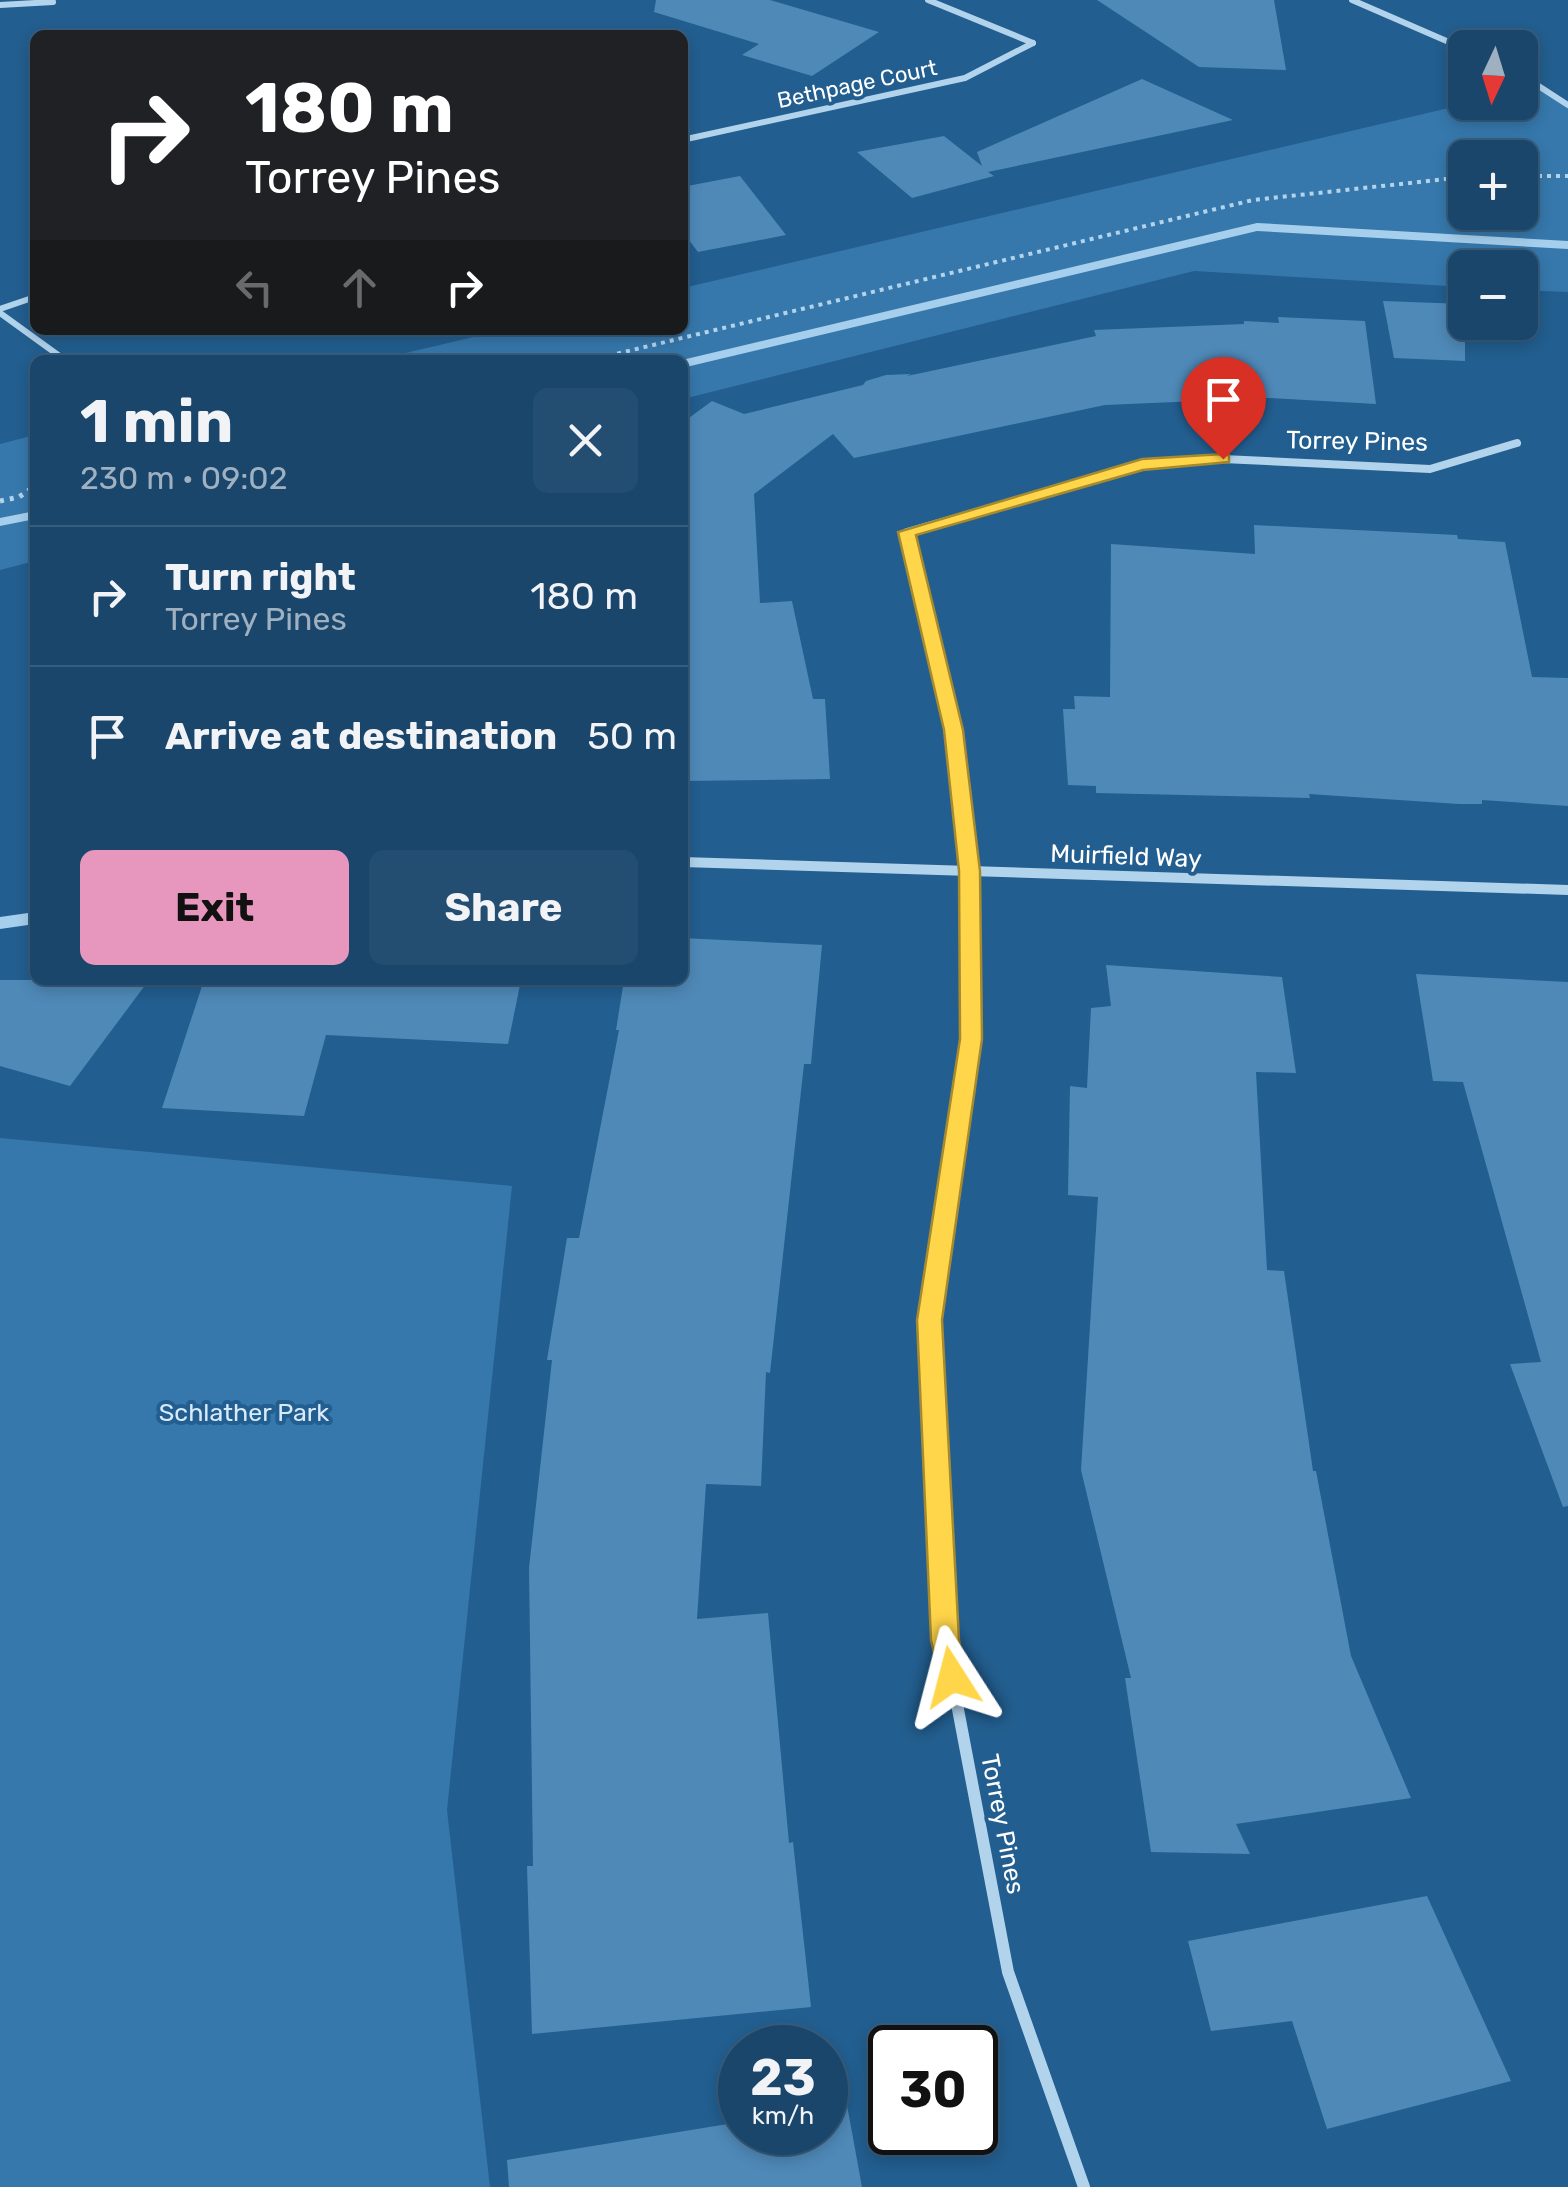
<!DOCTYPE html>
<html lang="en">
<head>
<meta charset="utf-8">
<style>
	body { margin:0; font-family:Rubik,sans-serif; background:#234d71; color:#f1f3f6; height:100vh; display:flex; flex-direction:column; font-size:38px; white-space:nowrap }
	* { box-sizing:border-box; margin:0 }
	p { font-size:32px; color:#9fb1c1 }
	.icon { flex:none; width:55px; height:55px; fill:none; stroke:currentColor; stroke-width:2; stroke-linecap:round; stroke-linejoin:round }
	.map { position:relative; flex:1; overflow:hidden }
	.drawer { position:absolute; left:30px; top:355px; width:658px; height:630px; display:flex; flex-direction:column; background:#1a466b; border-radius:15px; box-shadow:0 5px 15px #0003,0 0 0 2px #385e7e }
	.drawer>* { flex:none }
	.hud { position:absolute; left:30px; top:30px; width:658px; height:305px; border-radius:15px; box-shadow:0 5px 15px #0003,0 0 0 2px #385e7e; background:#202124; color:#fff; overflow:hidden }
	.needle { width:65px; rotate:184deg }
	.buttons { position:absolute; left:1448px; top:30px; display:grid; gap:20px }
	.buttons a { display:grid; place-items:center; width:90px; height:90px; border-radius:15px; background:#1a466b; box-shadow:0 5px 15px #0003,0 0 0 2px #385e7e; font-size:50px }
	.speed { position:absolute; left:718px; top:2025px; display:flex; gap:20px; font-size:50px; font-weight:700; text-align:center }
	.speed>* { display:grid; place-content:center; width:130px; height:130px; border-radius:50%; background:#1a466b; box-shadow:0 5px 15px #0003,0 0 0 2px #385e7e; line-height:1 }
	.speed small { font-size:25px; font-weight:400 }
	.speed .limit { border:5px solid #111; border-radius:15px; background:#fff; color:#111 }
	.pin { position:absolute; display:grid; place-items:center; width:85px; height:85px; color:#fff; margin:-102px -42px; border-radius:50% 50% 50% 0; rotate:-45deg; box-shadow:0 0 10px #0007 }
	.pin .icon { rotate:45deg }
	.me { position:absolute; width:110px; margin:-55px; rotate:351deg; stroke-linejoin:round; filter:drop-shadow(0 0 8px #0008) }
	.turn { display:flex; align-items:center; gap:35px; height:210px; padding:0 50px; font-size:45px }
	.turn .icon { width:130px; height:130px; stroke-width:2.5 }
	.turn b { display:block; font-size:70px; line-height:85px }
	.lanes { display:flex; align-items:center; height:95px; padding:0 50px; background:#0003; justify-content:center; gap:50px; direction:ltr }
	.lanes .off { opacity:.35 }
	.round { display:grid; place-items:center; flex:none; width:105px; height:105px; border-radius:15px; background:#234d71 }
	.headline { display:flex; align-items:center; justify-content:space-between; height:170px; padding:0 50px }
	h1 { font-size:60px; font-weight:700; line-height:75px }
	.cta { display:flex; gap:20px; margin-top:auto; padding:20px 50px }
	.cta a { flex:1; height:115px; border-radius:15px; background:#e797bd; color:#111; font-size:40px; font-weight:700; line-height:115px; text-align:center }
	.cta a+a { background:#234d71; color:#f1f3f6 }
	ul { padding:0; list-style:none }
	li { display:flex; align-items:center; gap:30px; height:140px; padding:0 50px; border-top:2px solid #385e7e }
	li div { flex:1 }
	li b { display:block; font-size:38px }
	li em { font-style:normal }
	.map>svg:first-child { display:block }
	.green { fill:#3678ac; fill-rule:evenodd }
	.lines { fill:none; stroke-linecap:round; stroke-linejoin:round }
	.stream { fill:#a6cfed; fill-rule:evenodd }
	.building { fill:#4f89b8 }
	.path-far1 { stroke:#b2d3ec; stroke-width:4; stroke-dasharray:4 5; stroke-linecap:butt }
	.path { stroke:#b2d3ec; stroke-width:5; stroke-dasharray:4 6; stroke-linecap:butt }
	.minor-far3 { stroke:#b2d3ec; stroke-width:6 }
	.minor-far2 { stroke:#b2d3ec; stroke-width:8 }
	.minor-far1 { stroke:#b2d3ec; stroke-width:10 }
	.minor { stroke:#b2d3ec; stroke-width:12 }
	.route { fill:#ffd54a; stroke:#a68a30; stroke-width:2.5 }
	.labels { text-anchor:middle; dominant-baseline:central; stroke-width:8; stroke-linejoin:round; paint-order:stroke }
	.far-street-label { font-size:22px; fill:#fff; stroke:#225e8f }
	.street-label { font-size:25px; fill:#fff; stroke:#225e8f }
	.park-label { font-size:25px; fill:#d7eaf9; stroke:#225e8f }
</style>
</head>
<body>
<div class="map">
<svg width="1568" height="2187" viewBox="0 0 1568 2187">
	<rect width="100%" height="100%" fill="#225e8f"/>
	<g class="green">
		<path d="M1536,85L1568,105V292L1520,290V268H1465V287L1194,271L683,399L682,360H376L503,330H682L683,288L1470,103L1520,102V89ZM1465,158H1520V212H1465Z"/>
		<path d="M35,435V561L0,570V444Z"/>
		<path d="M0,1138L512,1186L447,1810L490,2187H0Z"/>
	</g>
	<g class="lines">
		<g class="stream">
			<path d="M1257,223L1568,241V249L1257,231L682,368V360Z"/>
			<path d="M35,511V519L0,526V518Z"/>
			<path d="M35,912V924L0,929V917Z"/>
		</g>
	</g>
	<g class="building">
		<path d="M656,0H770L879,32L812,76L742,55L759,44L654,12Z"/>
		<path d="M1097,0H1274L1286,70L1199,67Z"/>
		<path d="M1142,79L1233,120L988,172L994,176L912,198L857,152L944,136L982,166L977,152Z"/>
		<path d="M740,176L786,235L698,252L682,231V187Z"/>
		<path d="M1383,301L1465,304V361L1394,358Z"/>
		<path d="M1278,317L1365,321L1376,404L1269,398L1105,405L854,458L833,434L754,494L760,603L792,601L813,699H825L830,779L682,781V423L712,401L744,414L863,385L866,381L886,375L911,374L907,376L1096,336L1094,330L1244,324V321L1279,323Z"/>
		<path d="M1254,525L1457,535L1458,539L1505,542L1532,677L1568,678V806L1482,800V804H1459L1309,794L1310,798L1096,793V786L1068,785L1063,709H1075L1074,696L1110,697L1111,544L1255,554Z"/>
		<path d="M682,938L822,945L811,1064H804L770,1373L766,1372L761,1486L706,1484L697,1619L768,1613L789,1843L793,1842L811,2007L532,2034L527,1866H533L529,1568L552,1360H547L567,1238H579L619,1030H616L624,980H682Z"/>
		<path d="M1106,965L1282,977L1296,1073L1256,1072L1267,1270L1284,1271L1313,1471H1316L1351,1656L1411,1798L1236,1824L1250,1854L1151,1852L1125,1678H1131L1081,1470L1098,1197L1068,1195L1070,1086L1087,1088L1091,1008L1111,1006Z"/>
		<path d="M1416,974L1568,982V1506L1563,1507L1510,1364L1541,1362L1463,1082L1433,1081Z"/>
		<path d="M0,980H149L70,1086L0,1066Z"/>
		<path d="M204,980H521L508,1044L326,1035L304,1116L162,1108Z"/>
		<path d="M1427,1896L1511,2081L1327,2129L1292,2021L1211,2031L1188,1941Z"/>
		<path d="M847,2105L862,2187H509L507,2160L740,2122V2132H825V2108Z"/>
	</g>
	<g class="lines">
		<g class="path-far1">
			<path d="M1520,176H1568"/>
			<path d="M591,360L1253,200L1465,177"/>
		</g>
		<path class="path" d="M0,501L19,497L35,486"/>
		<g class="minor-far3">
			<path d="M928,0L1033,43"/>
			<path d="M1352,0L1465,49"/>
			<path d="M0,5L53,2"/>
			<path d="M1520,74L1568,105"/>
			<path d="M682,140L965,78L1033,43"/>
			<path d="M0,309L35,297"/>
			<path d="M0,313L65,360"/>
		</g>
		<path class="minor-far2" d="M967,854L953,730L907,532L1141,465L1223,459L1430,469L1517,443"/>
		<g class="minor-far1">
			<path d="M682,862L1568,890"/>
			<path d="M936,1447L930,1320L971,1039L967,852"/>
		</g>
		<path class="minor" d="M936,1445L945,1641L1008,1972L1084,2187"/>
	</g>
	<path class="route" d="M1223,454L1229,455V462L1143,470L916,535L963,730L980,871L982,1039L942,1320L959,1640L966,1677L962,1686L952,1690L942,1686L931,1640L917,1320L960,1039L959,871L944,730L898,532L1142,459Z"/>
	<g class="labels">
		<g class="far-street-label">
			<text transform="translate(857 84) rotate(-12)">Bethpage Court</text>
		</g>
		<g class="street-label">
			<text transform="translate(1357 441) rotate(1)">Torrey Pines</text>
			<text transform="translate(1126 856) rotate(2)">Muirfield Way</text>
			<text transform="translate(1003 1824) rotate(79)">Torrey Pines</text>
		</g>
		<g class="park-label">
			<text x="244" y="1412">Schlather Park</text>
		</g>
	</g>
</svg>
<div class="buttons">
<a><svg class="needle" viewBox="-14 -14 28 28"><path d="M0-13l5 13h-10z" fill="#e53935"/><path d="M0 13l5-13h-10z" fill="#9fb1c1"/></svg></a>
<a>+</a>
<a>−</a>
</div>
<div class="speed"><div>23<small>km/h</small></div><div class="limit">30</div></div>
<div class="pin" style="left:1223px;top:459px;background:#d93025"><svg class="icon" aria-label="arrive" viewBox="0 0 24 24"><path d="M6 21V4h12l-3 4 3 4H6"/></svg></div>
<svg class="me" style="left:952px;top:1677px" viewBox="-20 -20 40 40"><path d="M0-17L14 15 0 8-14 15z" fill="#ffd54a" stroke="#fff" stroke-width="4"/></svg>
<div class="hud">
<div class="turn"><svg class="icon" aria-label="right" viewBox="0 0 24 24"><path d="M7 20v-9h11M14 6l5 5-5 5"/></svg><div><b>180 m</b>Torrey Pines</div></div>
<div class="lanes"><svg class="icon off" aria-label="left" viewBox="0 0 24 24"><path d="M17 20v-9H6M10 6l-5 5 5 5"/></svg><svg class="icon off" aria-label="ahead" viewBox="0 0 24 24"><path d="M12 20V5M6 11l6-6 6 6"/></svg><svg class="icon" aria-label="right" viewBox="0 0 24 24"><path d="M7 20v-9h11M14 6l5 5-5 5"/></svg></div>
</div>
<section class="drawer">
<div class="headline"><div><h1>1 min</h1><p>230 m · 09:02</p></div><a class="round"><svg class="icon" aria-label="close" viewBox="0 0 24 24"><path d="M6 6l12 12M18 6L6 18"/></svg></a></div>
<ul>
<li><svg class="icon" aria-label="right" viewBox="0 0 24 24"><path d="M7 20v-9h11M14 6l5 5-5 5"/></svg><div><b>Turn right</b><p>Torrey Pines</p></div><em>180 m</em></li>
<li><svg class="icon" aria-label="arrive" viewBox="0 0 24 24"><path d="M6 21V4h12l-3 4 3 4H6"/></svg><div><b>Arrive at destination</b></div><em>50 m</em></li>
</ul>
<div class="cta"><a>Exit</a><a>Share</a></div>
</section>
</div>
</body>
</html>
